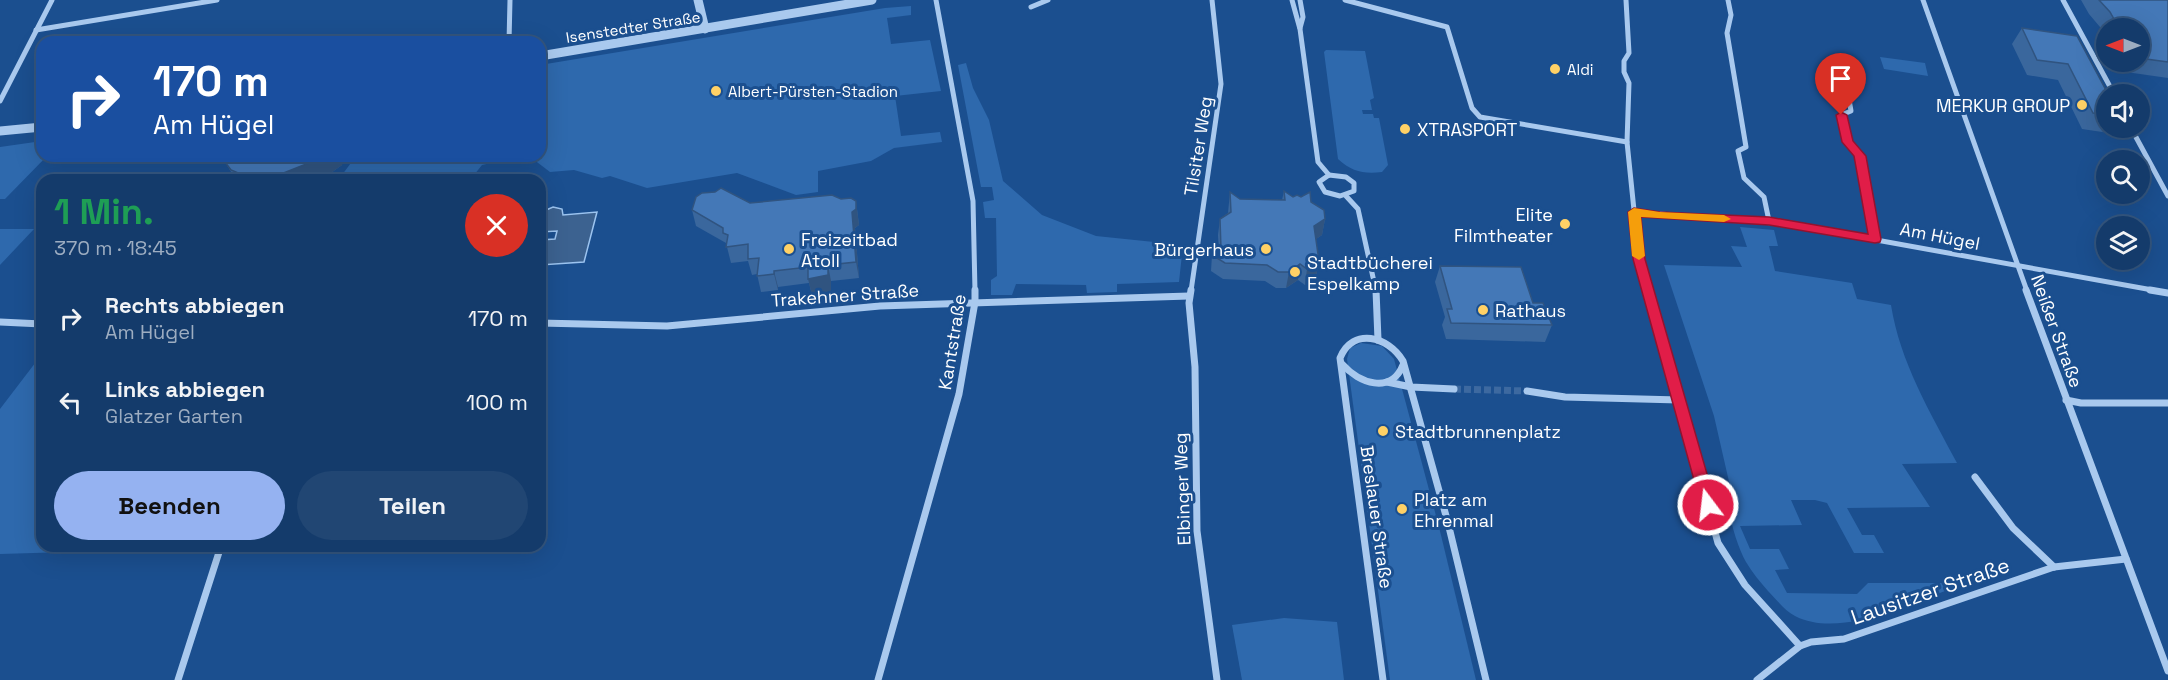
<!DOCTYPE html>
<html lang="de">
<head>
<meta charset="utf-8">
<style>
	body { margin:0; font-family:"Space Grotesk",sans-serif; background:#214673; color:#f1f3f6; height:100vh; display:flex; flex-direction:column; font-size:22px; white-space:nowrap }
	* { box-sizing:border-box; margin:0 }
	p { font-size:20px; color:#9dadc1 }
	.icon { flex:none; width:33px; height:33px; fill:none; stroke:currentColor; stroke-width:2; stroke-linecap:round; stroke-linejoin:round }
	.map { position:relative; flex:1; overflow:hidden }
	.panel { position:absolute; left:36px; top:174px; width:510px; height:378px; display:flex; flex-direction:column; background:#143b6b; border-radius:18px; box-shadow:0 6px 24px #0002,0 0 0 2px #33557e }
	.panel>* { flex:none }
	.guide { position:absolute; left:36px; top:36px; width:510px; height:126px; border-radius:18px; box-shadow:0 6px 24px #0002,0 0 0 2px #33557e; background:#1a4fa0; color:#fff; overflow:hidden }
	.needle { width:39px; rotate:270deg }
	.buttons { position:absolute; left:2096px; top:18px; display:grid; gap:12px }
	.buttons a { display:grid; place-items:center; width:54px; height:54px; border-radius:50%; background:#143b6b; box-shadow:0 6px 24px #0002,0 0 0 2px #33557e; font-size:30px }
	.pin { position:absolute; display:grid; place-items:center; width:51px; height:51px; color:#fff; margin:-62px -26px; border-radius:50% 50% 50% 0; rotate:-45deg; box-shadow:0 0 6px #0007 }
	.pin .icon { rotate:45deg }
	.me { position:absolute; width:66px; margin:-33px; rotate:345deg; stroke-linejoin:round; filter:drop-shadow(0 0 4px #0008) }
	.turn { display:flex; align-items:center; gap:21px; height:126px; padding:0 18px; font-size:27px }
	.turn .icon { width:78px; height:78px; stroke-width:2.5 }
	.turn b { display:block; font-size:42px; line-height:51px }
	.round { display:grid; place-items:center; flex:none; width:63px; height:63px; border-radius:32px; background:#214673 }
	.overview { display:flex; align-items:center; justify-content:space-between; height:102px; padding:0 18px }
	h1 { font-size:36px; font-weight:600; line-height:45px; color:#1e9e55 }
	.action { display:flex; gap:12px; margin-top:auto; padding:12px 18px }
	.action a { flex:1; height:69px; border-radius:36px; background:#95b2f1; color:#111; font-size:24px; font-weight:600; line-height:69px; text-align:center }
	.action a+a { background:#214673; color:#f1f3f6 }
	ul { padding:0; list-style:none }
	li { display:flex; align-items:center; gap:18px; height:84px; padding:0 18px }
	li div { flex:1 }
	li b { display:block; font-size:22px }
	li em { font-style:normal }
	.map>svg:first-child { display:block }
	.green { fill:#2e69ad }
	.water { fill:#3c6290; stroke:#9cc4f0; stroke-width:1.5 }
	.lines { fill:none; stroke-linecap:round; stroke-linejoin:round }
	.minor-tunnel { stroke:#3d69a0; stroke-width:7; stroke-dasharray:7 3; stroke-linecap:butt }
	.minor-far1 { stroke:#a9c9ee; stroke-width:5 }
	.minor { stroke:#a9c9ee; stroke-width:7 }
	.tertiary { stroke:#a9c9ee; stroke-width:9 }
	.wall { fill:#3a679d }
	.shaded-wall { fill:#305480 }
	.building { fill:#4478b7; stroke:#305480; stroke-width:1.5 }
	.route { fill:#e11d48; stroke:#92132f; stroke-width:1.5 }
	.slow { fill:#f59e0b }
	.poi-dot { fill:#ffd166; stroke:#1b4f8f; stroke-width:2 }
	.labels { text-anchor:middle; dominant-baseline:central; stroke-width:6; stroke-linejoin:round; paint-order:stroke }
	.far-street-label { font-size:15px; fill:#fff; stroke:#1b4f8f }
	.far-poi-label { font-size:15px; fill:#fff; stroke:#1b4f8f; text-anchor:start }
	.poi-label { font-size:18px; fill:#fff; stroke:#1b4f8f; text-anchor:start }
	.street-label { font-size:18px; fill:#fff; stroke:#1b4f8f }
	.near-street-label { font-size:21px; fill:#fff; stroke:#1b4f8f }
</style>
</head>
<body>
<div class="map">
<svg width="2168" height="680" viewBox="0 0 2168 680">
	<rect width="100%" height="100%" fill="#1b4f8f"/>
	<g class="green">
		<path d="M911,6V15L887,18L891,44L930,40L941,91L895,96L901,136L940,132L942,142L894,148L871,161L818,171V192L796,195L737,173L647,188L610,176L602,178L574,170L550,172L529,156H540V65L885,8Z"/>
		<path d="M1326,50L1365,51L1374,98L1370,100L1372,110H1362L1363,114H1373L1374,118H1379L1388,165L1382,172C1364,174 1352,172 1338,159L1324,52Z"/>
		<path d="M1880,57L1925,63L1928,76L1884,69Z"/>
		<path d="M966,63L973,88L989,120L1003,181L1042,215L1096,236L1183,245L1179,282L1117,284V292L1087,293L1086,285L1016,284L1012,295H991V280L997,276L996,218H985L983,202L994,200L992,187H981L958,65Z"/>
		<path d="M42,141V156H47L5,199H0V147Z"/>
		<path d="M356,156H522L482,165L470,180H328L342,175Z"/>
		<path d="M1740,227L1774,230L1778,246H1769L1775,271L1852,283L1857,299L1891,305C1900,362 1930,412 1957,463L1902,464L1930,507L1847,508L1862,535H1874L1884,553H1854L1827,503L1815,500H1791L1802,525L1740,526L1750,549H1779L1789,569L1775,570L1787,593L1857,594L1868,583H1947L1951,589C1907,604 1840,639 1795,616C1785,611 1776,599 1768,591C1760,582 1752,572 1746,562C1736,544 1724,505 1730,486L1714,416L1664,265L1742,267L1731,246L1747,247Z"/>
		<path d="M0,229H34L0,265Z"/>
		<path d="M1361,343L1382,346L1394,359L1439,527L1476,680H1390L1347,359L1350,348Z"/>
		<path d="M42,354V546H203L202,548L0,554V409Z"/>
		<path d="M1284,618L1337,622L1344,680H1242L1232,625Z"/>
	</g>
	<path class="water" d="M553,207L562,209L563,215L597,212L584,262L540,265V240L555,239L557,231L540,232V215L544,211Z"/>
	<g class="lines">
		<path class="minor-tunnel" d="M1454,389L1527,391"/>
		<g class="minor-far1">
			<path d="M936,0L973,201L975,291"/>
			<path d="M1292,0L1300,29L1318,162L1329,175"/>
			<path d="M1300,0L1303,17L1300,28"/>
			<path d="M1345,0L1447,27L1472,108L1480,117L1627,142"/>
			<path d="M1626,0L1629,53L1624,61V72L1629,83L1627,142L1639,259L1648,291"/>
			<path d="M1728,0L1731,15L1727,33L1746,147L1738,151L1744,178L1764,197L1769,221"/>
			<path d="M1923,0L2027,291"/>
			<path d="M2063,0L2114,94"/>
			<path d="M1031,7L1048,0"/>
			<path d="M36,30L217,0"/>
			<path d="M509,42L510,0"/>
			<path d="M1842,59L1851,111L1841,115L1847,142L1860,156L1875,239"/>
			<path d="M0,101L52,0"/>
			<path d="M2131,128L2168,196"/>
			<path d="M1329,175L1346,177L1354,183V191L1340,196L1325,192L1319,182Z"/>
			<path d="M1346,196L1358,209L1376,291"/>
			<path d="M1634,212L1788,224L2158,291"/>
			<path d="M1191,291L1221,84L1212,0"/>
		</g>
		<g class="minor">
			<path d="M1191,290L1189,303L1195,367L1197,531L1217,680"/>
			<path d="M1376,290L1378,340"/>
			<path d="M1648,290L1718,543L1745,585L1800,646"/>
			<path d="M2026,290L2168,671"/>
			<path d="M2150,290L2168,293"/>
			<path d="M0,322L42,324"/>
			<path d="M540,323L667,326L880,306L1189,296"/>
			<path d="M1342,364C1359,383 1391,395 1403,365"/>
			<path d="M1387,382L1411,387L1454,389"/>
			<path d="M1527,391L1565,397L1679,400"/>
			<path d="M2066,400L2081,403H2168"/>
			<path d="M1975,477L2013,528L2054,567"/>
			<path d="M178,680L221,546"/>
			<path d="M878,680L959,394L975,302V290"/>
			<path d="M1383,680L1340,358C1353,327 1388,336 1403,361L1448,523L1486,680"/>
			<path d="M1757,680L1800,646L1811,642L1844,639L2054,567L2126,559"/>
		</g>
		<g class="tertiary">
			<path d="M698,0L705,29"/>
			<path d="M540,56L872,0"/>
			<path d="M0,131L42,127"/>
		</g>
	</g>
	<g class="wall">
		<path d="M2081,0H2168V78L2126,72L2119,62H2139V28H2106V38L2100,27L2089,14Z"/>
		<path d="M2022,28L2106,94V128H2113L2109,133L2082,129L2058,80L2027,75L2012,44Z"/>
		<path d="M225,162L342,165L328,175L316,180H236Z"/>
		<path d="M1284,191L1293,197L1311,202L1325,219L1322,235L1316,239L1319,261L1316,277L1305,285L1298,280L1286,288H1276L1265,281L1223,279L1211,271L1212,255L1219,251L1218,235L1220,219L1228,213L1230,192L1240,199L1282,200Z"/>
		<path d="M841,199L856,201L859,225L855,228L859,278L831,281V291L812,295L809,283L778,287V290L761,292L757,274L752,275L748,261L731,263L726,243L696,226L692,210L750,203Z"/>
		<path d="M1440,266L1533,303L1552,325L1545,342L1446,339L1442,325L1445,317L1435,282Z"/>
	</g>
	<g class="shaded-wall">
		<path d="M324,156H348L342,165L328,175L316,180H263L261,176Z"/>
		<path d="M856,201L859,225L855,228L859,278L856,262L852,212Z"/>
		<path d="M1325,219L1322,235L1312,242L1314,226Z"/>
		<path d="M1319,261L1316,277L1305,285L1307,269Z"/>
		<path d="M1300,264L1298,280L1286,288L1289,272Z"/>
		<path d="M828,265L831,281V291L812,295L808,279Z"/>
		<path d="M774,271L778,287V290L774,274Z"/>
	</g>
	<g class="building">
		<path d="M2099,0H2168V62L2139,58V28H2119L2110,12Z"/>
		<path d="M2022,28L2077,36L2108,94H2106V115L2093,113L2068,64L2037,60Z"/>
		<path d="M225,156H324L319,159L281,174L261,176L243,175L231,170L225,162Z"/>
		<path d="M721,188L750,203L832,195L841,199L851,198L856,201V209L852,212L856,262L828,265V275L808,279V267L774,271V274L757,276L759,258L748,259V244L726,247L728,235L723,233V228L692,210L696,197L702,193L715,192Z"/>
		<path d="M1284,191L1293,197L1297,195L1301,197L1310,192L1311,202L1324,210L1325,219L1314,226L1319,261L1307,269L1300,264L1289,272H1278L1267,265L1225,263L1212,255L1221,249L1220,219L1231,212L1230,192L1240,199L1285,200Z"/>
		<path d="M1440,266L1521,267L1533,303H1543L1552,325L1451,323L1447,309H1452Z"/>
	</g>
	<path class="route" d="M1841,112L1847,115L1853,141L1866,156L1881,239L1880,242L1875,243L1769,225L1641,217L1645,259L1716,505L1713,509L1708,511L1702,509L1633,259L1628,212L1634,208L1660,212L1769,217L1868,234L1854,156L1842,142L1836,115Z"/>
	<path class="slow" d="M1634,208L1660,212L1724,215L1731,219L1724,222L1641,217L1645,256L1639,260L1632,256L1628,212Z"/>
	<g class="poi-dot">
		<circle cx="1555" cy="69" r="6"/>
		<circle cx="716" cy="91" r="6"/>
		<circle cx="2082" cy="105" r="6"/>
		<circle cx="1405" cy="129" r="6"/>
		<circle cx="1565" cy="224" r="6"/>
		<circle cx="789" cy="249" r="6"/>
		<circle cx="1266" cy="249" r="6"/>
		<circle cx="1295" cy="272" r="6"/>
		<circle cx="1483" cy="310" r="6"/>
		<circle cx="1383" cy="431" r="6"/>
		<circle cx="1402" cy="509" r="6"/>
	</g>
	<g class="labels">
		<g class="far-street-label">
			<text transform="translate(633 27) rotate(-9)">Isenstedter Straße</text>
		</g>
		<g class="far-poi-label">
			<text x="1567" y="69">Aldi</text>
			<text x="728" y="91">Albert-Pürsten-Stadion</text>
		</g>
		<g class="poi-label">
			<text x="2070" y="105" text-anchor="end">MERKUR GROUP</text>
			<text x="1417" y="129">XTRASPORT</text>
			<text x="1553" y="214" text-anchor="end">Elite<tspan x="1553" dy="21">Filmtheater</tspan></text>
			<text x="801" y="239">Freizeitbad<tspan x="801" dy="21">Atoll</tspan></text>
			<text x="1254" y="249" text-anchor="end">Bürgerhaus</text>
			<text x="1307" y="262">Stadtbücherei<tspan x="1307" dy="21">Espelkamp</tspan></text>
			<text x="1495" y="310">Rathaus</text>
			<text x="1395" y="431">Stadtbrunnenplatz</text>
			<text x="1414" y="499">Platz am<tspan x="1414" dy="21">Ehrenmal</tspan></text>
		</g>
		<g class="street-label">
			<text transform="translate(1198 146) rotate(-81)">Tilsiter Weg</text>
			<text transform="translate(1940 236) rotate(11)">Am Hügel</text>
			<text transform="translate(845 295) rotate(-4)">Trakehner Straße</text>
			<text transform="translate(2057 331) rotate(70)">Neißer Straße</text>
			<text transform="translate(952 342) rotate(-81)">Kantstraße</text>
			<text transform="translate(1182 489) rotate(-92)">Elbinger Weg</text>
			<text transform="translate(1377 517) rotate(82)">Breslauer Straße</text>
		</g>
		<g class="near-street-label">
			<text transform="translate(1930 591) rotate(-19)">Lausitzer Straße</text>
		</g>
	</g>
</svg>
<div class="buttons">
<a><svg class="needle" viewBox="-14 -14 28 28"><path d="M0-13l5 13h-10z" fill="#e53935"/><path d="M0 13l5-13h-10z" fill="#9dadc1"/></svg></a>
<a><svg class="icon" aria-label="sound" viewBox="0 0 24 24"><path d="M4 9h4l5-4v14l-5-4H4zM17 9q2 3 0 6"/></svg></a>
<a><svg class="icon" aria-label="search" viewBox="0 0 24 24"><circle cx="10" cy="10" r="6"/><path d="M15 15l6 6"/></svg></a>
<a><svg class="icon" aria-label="layers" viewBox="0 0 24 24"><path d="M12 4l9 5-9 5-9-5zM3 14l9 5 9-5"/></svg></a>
</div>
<div class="pin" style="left:1841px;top:115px;background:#d93025"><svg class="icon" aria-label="arrive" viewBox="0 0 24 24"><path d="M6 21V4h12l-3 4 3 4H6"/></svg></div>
<svg class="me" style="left:1708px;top:505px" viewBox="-20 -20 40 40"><circle r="17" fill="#e11d48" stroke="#fff" stroke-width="3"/><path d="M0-11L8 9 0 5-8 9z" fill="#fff"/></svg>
<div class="guide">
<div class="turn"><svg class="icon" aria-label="right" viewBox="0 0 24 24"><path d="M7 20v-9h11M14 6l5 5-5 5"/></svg><div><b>170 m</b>Am Hügel</div></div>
</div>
<section class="panel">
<div class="overview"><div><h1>1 Min.</h1><p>370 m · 18:45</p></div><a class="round" style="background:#d93025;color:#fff"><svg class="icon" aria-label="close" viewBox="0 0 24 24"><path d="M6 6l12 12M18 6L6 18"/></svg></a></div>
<ul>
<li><svg class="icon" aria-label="right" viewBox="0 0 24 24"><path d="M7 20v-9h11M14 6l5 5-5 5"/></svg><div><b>Rechts abbiegen</b><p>Am Hügel</p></div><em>170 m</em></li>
<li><svg class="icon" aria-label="left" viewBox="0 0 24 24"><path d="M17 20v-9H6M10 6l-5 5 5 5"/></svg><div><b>Links abbiegen</b><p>Glatzer Garten</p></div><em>100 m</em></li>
</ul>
<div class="action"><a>Beenden</a><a>Teilen</a></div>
</section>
</div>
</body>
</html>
